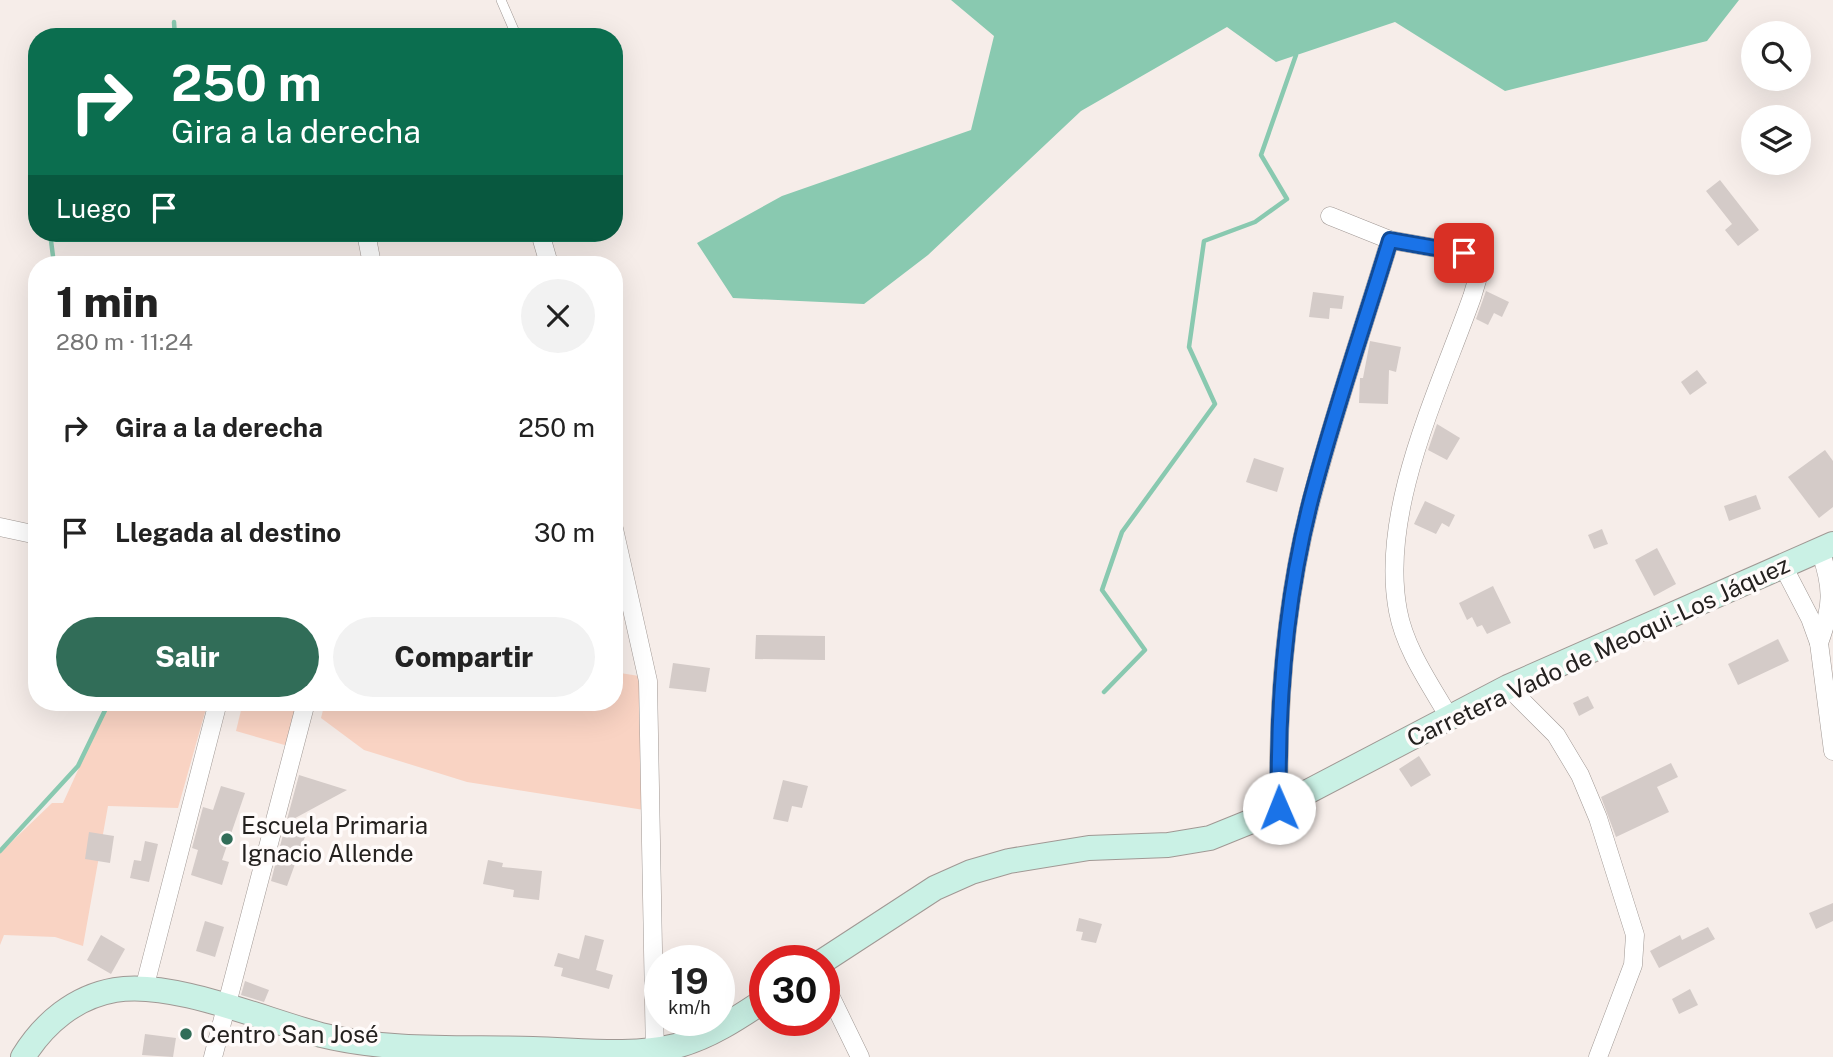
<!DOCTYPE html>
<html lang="es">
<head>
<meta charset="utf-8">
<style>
	body { margin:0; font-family:"Public Sans",sans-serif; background:#f2f2f2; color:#222; height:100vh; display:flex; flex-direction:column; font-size:26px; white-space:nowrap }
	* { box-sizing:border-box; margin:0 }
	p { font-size:23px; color:#767676 }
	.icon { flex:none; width:38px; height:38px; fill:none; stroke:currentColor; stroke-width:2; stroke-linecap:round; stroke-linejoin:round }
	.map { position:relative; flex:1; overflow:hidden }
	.sheet { position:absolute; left:28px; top:256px; width:595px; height:455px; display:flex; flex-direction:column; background:#fff; border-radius:28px; box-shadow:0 7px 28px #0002 }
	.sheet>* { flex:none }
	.banner { position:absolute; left:28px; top:28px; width:595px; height:214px; border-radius:28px; box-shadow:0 7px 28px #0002; background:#0b6e4f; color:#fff; overflow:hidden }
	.fabs { position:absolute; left:1741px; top:21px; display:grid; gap:14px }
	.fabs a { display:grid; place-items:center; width:70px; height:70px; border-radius:50%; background:#fff; box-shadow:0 7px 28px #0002; font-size:35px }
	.speed { position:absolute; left:644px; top:945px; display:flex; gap:14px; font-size:35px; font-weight:700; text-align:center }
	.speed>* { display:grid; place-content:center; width:91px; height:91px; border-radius:50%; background:#fff; box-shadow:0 7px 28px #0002; line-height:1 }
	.speed small { font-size:18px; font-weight:400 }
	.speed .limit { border:10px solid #d22; background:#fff; color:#111 }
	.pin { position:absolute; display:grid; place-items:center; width:60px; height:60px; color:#fff; margin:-30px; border-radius:14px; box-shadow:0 4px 10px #0006 }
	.me { position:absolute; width:77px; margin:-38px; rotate:359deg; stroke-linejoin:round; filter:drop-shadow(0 0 5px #0008) }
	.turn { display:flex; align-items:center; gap:24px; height:147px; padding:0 28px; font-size:32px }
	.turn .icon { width:91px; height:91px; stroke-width:2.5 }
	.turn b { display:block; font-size:49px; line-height:60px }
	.then { display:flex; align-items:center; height:66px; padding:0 28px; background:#0003; gap:14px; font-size:26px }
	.round { display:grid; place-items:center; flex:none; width:74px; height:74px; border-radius:37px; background:#f2f2f2 }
	.summary { display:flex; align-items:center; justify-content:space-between; height:119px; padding:0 28px }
	h1 { font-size:42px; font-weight:800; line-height:52px }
	.button { display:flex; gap:14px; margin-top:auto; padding:14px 28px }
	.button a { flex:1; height:80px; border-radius:42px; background:#316d58; color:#fff; font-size:28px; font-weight:800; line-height:80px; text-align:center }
	.button a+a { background:#f2f2f2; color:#222 }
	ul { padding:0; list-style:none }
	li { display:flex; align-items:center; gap:21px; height:105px; padding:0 28px }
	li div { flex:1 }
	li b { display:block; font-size:26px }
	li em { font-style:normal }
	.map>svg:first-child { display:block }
	.green { fill:#f9d3c3 }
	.water { fill:#89c9b0 }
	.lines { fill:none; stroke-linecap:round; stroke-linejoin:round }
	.stream { stroke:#89c9b0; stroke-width:4.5 }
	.building { fill:#d4cbc8 }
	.lane-casing { stroke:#a09894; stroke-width:10 }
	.street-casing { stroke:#a09894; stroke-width:19 }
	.secondary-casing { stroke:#a09894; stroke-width:26 }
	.lane { stroke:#fff; stroke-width:9 }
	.street { stroke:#fff; stroke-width:18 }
	.secondary { stroke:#caf1e5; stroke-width:24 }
	.route-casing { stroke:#114b97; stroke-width:18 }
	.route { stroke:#1a73e8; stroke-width:12 }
	.poi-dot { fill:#316d58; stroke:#fffbfa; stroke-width:2.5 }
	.labels { text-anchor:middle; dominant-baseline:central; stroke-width:7; stroke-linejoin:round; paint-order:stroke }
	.street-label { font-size:24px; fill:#24211f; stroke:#fffbfa }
	.poi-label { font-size:24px; fill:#24211f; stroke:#fffbfa; text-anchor:start }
</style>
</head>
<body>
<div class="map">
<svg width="1833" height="1057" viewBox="0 0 1833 1057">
	<rect width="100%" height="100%" fill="#f6ede9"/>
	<g class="green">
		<path d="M614,672L639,676L644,810L467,782L364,750L321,718L325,702H614Z"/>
		<path d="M109,702H191L207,705L178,808L108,806L83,946L55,937L4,935L0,945V853L52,803H63Z"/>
		<path d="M243,702H299L288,746L236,731Z"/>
	</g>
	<path class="water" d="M951,0H1739L1707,41L1505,91L1395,22L1276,62L1227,27L1081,111L928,255L864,304L733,298L697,243L782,196L971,130L994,36Z"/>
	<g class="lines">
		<g class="stream">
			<path d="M174,22L175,37"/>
			<path d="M50,233L54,264"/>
			<path d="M1104,692L1145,650L1102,590L1122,532L1215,404L1189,347L1204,241L1255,222L1287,199L1261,155L1296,55"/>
			<path d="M0,851L78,766L109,702"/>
		</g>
	</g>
	<g class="building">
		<path d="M1720,180L1759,230L1738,246L1725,230L1732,224L1706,191Z"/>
		<path d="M1486,291L1509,302L1502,317L1494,313L1488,325L1476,319Z"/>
		<path d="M1313,292L1344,296L1342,309L1330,308L1329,319L1309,317Z"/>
		<path d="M1370,341L1401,347L1396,372L1389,370L1388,404L1359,403L1360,378H1363Z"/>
		<path d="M1697,370L1707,383L1690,395L1681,382Z"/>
		<path d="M1437,424L1460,438L1447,460L1428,450Z"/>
		<path d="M1825,450L1833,461V507L1819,518L1788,477Z"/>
		<path d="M1254,458L1284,468L1277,492L1246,482Z"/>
		<path d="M1756,495L1761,509L1729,521L1724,506Z"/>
		<path d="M1425,501L1455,515L1449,527L1442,523L1436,534L1414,524Z"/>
		<path d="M1602,529L1608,544L1594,549L1588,535Z"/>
		<path d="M1657,548L1676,584L1654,596L1635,560Z"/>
		<path d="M1493,586L1511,623L1487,634L1482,625L1477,627L1472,617L1467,620L1459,603Z"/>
		<path d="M756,635L825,636V660L755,659Z"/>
		<path d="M1778,639L1789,661L1738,685L1728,664Z"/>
		<path d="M673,663L710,668L706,692L669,688Z"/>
		<path d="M1588,696L1594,708L1579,716L1573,703Z"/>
		<path d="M1419,756L1431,775L1411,787L1399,769Z"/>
		<path d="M1671,763L1678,777L1657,787L1669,812L1616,837L1601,797Z"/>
		<path d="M299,775L347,790L286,823Z"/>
		<path d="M783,780L808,786L802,808L792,806L788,822L773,819Z"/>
		<path d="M221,786L245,793L222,860L229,862L222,885L191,875L198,850L192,848L203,807L213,810Z"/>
		<path d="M285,827L306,834L287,886L271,881Z"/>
		<path d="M89,832L114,836L110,863L85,859Z"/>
		<path d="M145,841L158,844L149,882L130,878L134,860L141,861Z"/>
		<path d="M488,860L503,863L502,867L542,871L539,900L513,897L514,890L483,884Z"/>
		<path d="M1833,903V921L1816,929L1809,913Z"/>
		<path d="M1079,918L1102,924L1096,943L1081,940L1083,932L1076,931Z"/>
		<path d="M205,921L224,927L215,957L196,951Z"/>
		<path d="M1708,927L1715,939L1659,968L1650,951L1680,935L1682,940Z"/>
		<path d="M101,935L125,949L111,974L87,960Z"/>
		<path d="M585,935L604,940L596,970L613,975L609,989L561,976L563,968L554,966L558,953L579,959Z"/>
		<path d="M245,981L269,990L264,1002L241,995Z"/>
		<path d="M1690,989L1698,1005L1679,1014L1672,999Z"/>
		<path d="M145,1034L176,1038L173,1057L142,1055Z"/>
	</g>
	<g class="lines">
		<g class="lane-casing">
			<path id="lane" d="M501,0L517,37"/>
		</g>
		<g class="street-casing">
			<g id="street">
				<path d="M1330,216L1390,240L1464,253L1478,266V277L1472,297C1439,390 1379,511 1398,611C1405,649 1430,684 1449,717"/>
				<path d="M366,233L372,264"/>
				<path d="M540,233L549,264"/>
				<path d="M0,527L37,535"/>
				<path d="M614,529L648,681L655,1057"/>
				<path d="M1783,566L1810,618L1819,643L1833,751"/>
				<path d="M1819,643C1833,605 1833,588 1820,550"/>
				<path d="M1508,687L1556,735L1580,775L1598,818L1635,935L1633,965L1598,1057"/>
				<path d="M1279,808C1277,700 1286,590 1315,486C1337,403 1365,322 1390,240"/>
				<path d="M824,983L860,1057"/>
				<path d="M144,989L218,702"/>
				<path d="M213,1057L306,702"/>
			</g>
		</g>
		<g class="secondary-casing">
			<g id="secondary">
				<path d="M823,961L935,888L971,872L1009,861L1089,848L1168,845L1210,838L1252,821L1508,687L1833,544"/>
				<path d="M23,1057C44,1023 75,997 115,990C172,980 264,1020 321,1035C390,1052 462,1047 533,1049C579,1050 631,1057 676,1046C708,1038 738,1018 765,1000"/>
			</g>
		</g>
		<use href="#lane" class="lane"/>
		<use href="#street" class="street"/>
		<use href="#secondary" class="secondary"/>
	</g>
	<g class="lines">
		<g class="route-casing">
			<path id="route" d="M1279,808C1277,700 1286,590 1315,485C1337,403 1365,322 1390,240L1464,253"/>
		</g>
		<use href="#route" class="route"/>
	</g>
	<g class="poi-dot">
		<circle cx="227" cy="839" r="7"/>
		<circle cx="186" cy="1034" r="7"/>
	</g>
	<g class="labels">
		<g class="street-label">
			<text transform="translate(1598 651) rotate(-25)">Carretera Vado de Meoqui-Los Jáquez</text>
		</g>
		<g class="poi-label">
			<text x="241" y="825">Escuela Primaria<tspan x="241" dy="28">Ignacio Allende</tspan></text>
			<text x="200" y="1034">Centro San José</text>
		</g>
	</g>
</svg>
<div class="fabs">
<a><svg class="icon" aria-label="search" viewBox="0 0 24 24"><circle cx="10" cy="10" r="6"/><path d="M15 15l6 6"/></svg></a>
<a><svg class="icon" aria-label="layers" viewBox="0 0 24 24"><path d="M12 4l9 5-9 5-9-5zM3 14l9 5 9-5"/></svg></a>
</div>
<div class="speed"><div>19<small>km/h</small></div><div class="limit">30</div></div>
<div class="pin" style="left:1464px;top:253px;background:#d93025"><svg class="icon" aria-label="arrive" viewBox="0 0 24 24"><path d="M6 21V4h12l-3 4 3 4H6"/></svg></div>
<svg class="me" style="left:1279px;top:808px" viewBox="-20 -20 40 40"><circle r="19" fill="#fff"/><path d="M0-13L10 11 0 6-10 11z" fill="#1a73e8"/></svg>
<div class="banner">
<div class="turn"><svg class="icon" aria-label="right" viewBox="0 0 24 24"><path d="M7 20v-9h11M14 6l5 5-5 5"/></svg><div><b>250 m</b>Gira a la derecha</div></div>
<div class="then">Luego<svg class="icon" aria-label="arrive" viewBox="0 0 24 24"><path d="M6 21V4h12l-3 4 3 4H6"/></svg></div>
</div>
<section class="sheet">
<div class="summary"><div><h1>1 min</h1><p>280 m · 11:24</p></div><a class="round"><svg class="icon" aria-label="close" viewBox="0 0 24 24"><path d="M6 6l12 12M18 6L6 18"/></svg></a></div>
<ul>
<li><svg class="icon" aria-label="right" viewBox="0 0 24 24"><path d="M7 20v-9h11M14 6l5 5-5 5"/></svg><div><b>Gira a la derecha</b></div><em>250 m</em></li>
<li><svg class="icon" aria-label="arrive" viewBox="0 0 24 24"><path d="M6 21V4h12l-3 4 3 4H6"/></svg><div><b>Llegada al destino</b></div><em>30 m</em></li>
</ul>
<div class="button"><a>Salir</a><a>Compartir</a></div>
</section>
</div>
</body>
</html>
